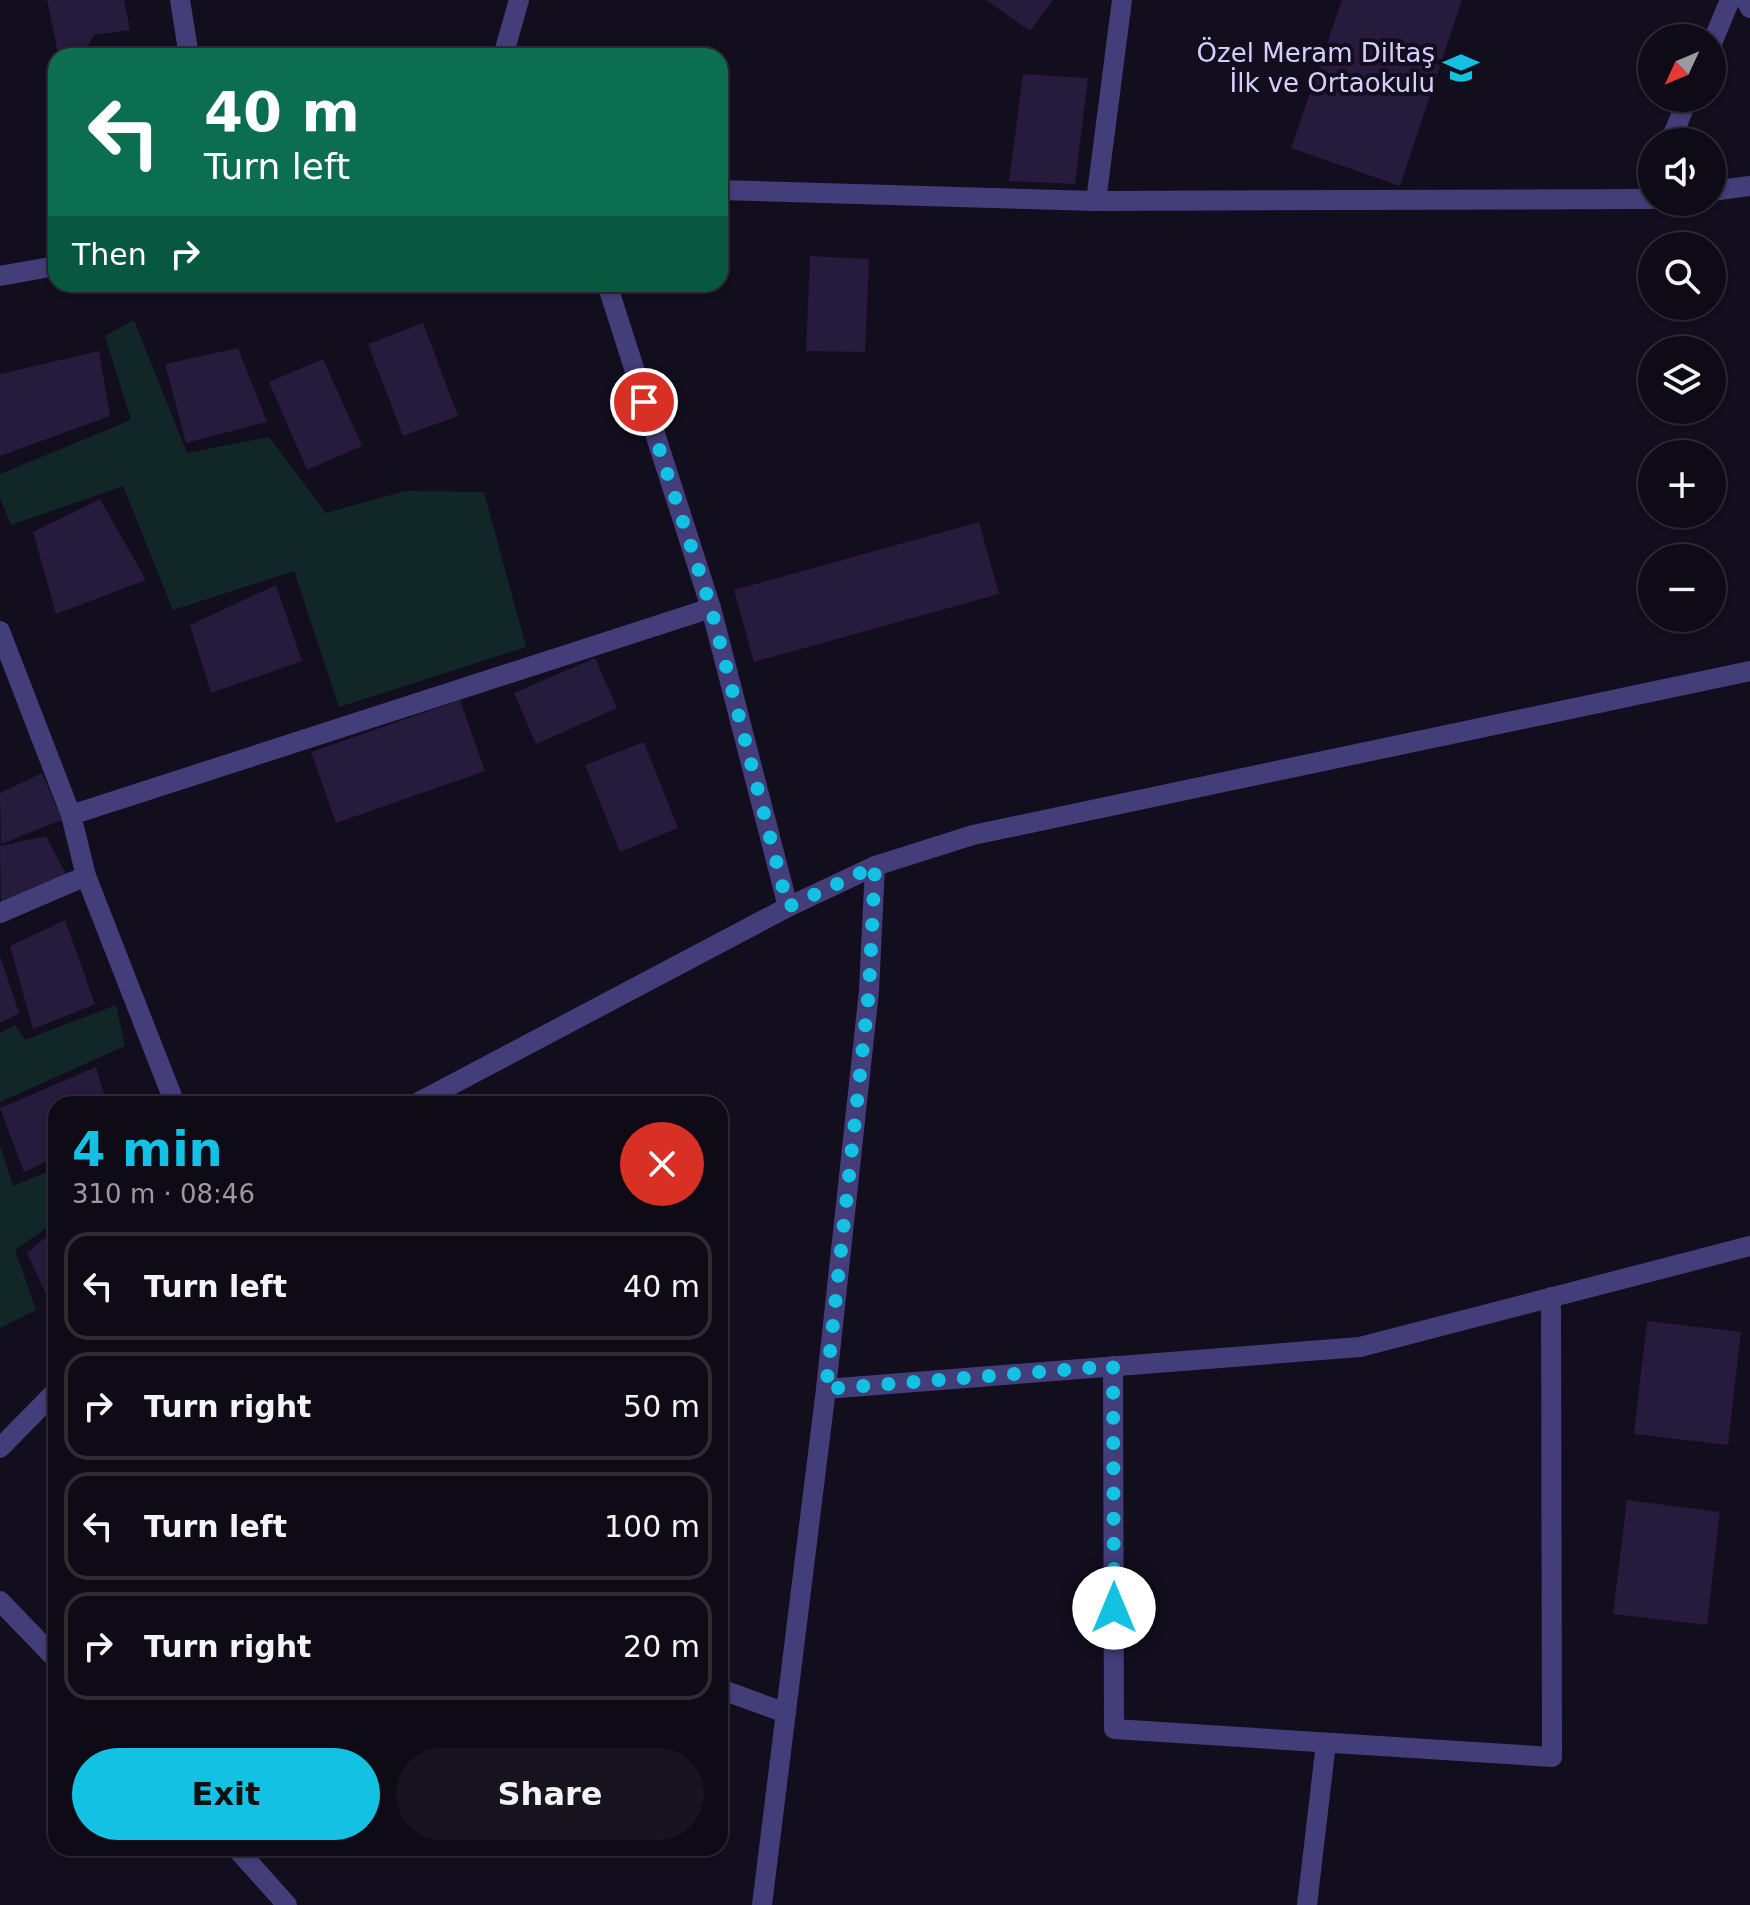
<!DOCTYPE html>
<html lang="en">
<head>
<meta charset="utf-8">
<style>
	body { margin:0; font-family:"DejaVu Sans",sans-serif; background:#17131f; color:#f1f3f6; height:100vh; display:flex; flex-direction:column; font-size:30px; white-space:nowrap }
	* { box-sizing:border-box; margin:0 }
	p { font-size:26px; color:#9b9aa1 }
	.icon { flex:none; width:44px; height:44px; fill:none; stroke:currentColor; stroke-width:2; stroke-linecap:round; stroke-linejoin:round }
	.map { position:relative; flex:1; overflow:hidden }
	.side { position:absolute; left:48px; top:1096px; width:680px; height:760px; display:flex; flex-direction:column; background:#0e0a16; border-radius:24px; box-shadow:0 2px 6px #0004,0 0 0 2px #2e2b35 }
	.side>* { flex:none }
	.hud { position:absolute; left:48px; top:48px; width:680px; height:244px; border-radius:24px; box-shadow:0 2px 6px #0004,0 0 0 2px #2e2b35; background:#0b6e4f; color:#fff; overflow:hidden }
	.needle { width:52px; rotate:226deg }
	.controls { position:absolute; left:1638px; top:24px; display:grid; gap:16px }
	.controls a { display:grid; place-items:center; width:88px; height:88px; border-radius:50%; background:#0e0a16; box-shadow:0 2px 6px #0004,0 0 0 2px #2e2b35; font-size:40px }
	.pin { position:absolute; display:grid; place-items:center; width:68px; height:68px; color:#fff; margin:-34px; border:4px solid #fff; border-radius:50%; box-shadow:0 2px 8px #0007 }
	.me { position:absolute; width:88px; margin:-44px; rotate:0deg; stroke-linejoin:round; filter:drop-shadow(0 0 6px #0008) }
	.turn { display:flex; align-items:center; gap:28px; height:168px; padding:0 24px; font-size:36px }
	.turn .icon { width:104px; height:104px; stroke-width:2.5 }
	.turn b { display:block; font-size:56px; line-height:68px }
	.then { display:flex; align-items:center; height:76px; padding:0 24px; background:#0003; gap:16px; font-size:30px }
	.round { display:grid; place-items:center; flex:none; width:84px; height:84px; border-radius:42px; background:#17131f }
	.overview { display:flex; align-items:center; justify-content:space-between; height:136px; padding:0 24px }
	h1 { font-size:48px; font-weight:700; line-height:60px; color:#13c1e3 }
	.primary-button { display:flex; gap:16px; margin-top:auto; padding:16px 24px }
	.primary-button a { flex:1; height:92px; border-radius:48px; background:#13c1e3; color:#111; font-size:32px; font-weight:700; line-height:92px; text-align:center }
	.primary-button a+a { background:#17131f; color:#f1f3f6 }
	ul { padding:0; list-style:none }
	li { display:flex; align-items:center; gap:24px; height:108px; margin:0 16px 12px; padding:0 8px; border:4px solid #2e2b35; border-radius:24px }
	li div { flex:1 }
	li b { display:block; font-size:30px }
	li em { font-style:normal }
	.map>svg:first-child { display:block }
	.green { fill:#112727 }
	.building { fill:#241b3d }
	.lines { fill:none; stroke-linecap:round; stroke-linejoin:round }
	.street { stroke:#433d79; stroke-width:20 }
	.route { stroke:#13c1e3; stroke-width:14; stroke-dasharray:0 25.2 }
	.labels { text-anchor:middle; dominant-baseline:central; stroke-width:8; stroke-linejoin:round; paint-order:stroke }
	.poi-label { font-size:26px; fill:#d6cffb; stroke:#120e1e; text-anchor:end }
</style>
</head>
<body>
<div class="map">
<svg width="1750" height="1905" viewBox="0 0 1750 1905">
	<rect width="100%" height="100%" fill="#120e1e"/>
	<g class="green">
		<path d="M134,320L187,453L269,437L326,513L405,491L484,492L526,647L339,707L294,571L173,610L123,486L11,525L0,498V474L131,420L105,336Z"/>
		<path d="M116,1005L125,1046L0,1102V1033L15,1025L25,1040Z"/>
		<path d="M0,1146L13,1186L56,1168V1221L15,1250L36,1310L0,1328Z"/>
	</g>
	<g class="building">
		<path d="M47,0H124L130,30L94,35L87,48L58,53Z"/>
		<path d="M986,0H1053L1030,31Z"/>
		<path d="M1342,0H1462L1400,186L1291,148Z"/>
		<path d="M1023,74L1088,78L1075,184L1009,181Z"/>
		<path d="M810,256L869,259L865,352L806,351Z"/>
		<path d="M423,323L458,416L403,436L368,344Z"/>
		<path d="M238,348L267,422L186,443L165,364Z"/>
		<path d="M99,351L110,416L0,456V374Z"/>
		<path d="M323,359L362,446L307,470L269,382Z"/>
		<path d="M100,499L146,580L56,614L33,532Z"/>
		<path d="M979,522L999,594L754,662L734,590Z"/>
		<path d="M276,585L302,661L211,693L190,625Z"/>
		<path d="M595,658L617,708L536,744L514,693Z"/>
		<path d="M460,700L485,771L336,823L311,752Z"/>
		<path d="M644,742L678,828L620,852L585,765Z"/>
		<path d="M42,773L62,820L1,844L0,793Z"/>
		<path d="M46,836L67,876L1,903L0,846Z"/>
		<path d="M65,920L95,1004L33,1029L10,946Z"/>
		<path d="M0,956L19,1013L0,1023Z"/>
		<path d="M96,1067L107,1104H56V1157L24,1172L0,1108Z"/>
		<path d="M56,1228V1315L27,1253Z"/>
		<path d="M1647,1321L1741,1332L1728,1445L1634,1434Z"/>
		<path d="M1627,1500L1720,1512L1707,1625L1613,1614Z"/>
	</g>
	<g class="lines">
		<g class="street">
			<path d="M180,0L189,56"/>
			<path d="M1746,0L1750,8"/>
			<path d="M1712,43L1730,0"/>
			<path d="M503,56L519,0"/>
			<path d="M1670,142L1688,98"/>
			<path d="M720,190L1096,201L1652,199"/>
			<path d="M1712,191L1750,186"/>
			<path d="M1096,201L1122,0"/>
			<path d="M0,276L56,266"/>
			<path d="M607,284L711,608L788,907"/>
			<path d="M0,631L71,815L86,876L175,1104"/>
			<path d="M71,815L711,608"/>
			<path d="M875,866L869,991L826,1389L1360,1347L1750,1246"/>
			<path d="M0,913L86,876"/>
			<path d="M415,1104L788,907L875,866L973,835L1750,671"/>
			<path d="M1113,1366L1114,1729L1552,1757L1551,1297"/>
			<path d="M0,1448L56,1391"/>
			<path d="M0,1601L56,1659"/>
			<path d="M720,1689L786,1713"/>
			<path d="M236,1848L287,1905"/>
			<path d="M762,1905L826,1389"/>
			<path d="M1307,1905L1326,1743"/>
		</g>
	</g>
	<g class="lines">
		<path class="route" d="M644,402L711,608L788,907L875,866L869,991L826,1389L1113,1366L1114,1608"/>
	</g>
	<defs>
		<g id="school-bare" transform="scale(2.76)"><path d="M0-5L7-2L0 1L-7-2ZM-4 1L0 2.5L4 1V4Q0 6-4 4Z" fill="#13c1e3" stroke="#120e1e" stroke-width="2.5" paint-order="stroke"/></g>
	</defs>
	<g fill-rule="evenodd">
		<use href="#school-bare" x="1461" y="68"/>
	</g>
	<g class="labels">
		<g class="poi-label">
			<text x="1435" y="53">Özel Meram Diltaş<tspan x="1435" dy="30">İlk ve Ortaokulu</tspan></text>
		</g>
	</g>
</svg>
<div class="controls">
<a><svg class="needle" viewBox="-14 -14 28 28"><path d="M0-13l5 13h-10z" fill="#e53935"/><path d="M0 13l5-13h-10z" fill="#9b9aa1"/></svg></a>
<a><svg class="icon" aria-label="sound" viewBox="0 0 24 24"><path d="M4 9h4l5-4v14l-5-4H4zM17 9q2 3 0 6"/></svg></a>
<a><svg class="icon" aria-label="search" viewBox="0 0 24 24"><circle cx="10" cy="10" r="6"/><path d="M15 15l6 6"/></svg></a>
<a><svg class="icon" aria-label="layers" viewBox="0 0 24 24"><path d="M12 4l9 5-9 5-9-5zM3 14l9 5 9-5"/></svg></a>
<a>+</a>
<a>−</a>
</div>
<div class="pin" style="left:644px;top:402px;background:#d93025"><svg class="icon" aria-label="arrive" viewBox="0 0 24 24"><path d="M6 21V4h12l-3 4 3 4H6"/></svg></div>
<svg class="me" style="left:1114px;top:1608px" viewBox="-20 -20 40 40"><circle r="19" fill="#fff"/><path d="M0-13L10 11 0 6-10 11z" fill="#13c1e3"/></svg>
<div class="hud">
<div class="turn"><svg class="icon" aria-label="left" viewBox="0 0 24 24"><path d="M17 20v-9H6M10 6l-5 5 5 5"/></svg><div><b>40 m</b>Turn left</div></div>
<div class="then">Then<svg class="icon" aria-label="right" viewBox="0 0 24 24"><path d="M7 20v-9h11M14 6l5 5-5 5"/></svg></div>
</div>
<section class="side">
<div class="overview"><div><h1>4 min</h1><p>310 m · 08:46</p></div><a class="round" style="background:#d93025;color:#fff"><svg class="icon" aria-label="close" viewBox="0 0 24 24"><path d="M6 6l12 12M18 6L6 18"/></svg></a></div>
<ul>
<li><svg class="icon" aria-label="left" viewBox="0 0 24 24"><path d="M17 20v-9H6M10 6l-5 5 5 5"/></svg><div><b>Turn left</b></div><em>40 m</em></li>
<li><svg class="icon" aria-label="right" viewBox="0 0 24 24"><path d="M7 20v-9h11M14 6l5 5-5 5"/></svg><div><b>Turn right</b></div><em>50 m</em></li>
<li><svg class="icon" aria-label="left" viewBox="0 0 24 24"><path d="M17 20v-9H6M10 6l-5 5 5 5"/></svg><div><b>Turn left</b></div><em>100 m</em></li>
<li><svg class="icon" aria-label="right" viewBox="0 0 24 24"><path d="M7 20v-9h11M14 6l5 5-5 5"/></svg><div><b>Turn right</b></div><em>20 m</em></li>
</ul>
<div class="primary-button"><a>Exit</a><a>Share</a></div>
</section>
</div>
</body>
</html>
